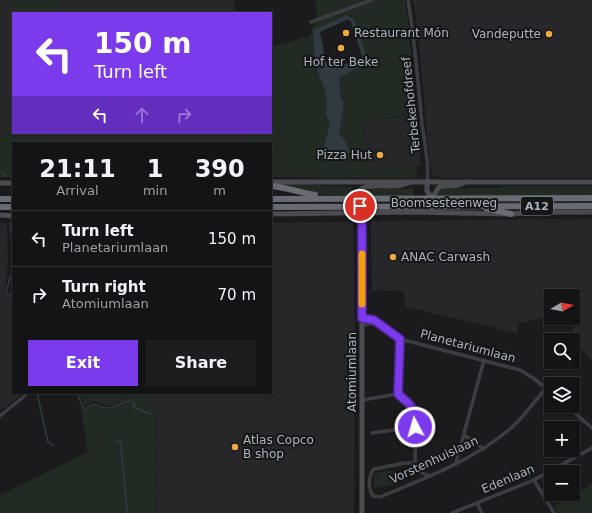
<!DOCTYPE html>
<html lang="en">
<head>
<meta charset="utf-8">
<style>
	body { margin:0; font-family:"DejaVu Sans",sans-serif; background:#1d1d1f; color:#f1f3f6; height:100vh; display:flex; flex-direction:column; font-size:15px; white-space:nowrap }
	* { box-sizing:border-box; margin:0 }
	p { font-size:13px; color:#9d9ea1 }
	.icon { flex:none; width:22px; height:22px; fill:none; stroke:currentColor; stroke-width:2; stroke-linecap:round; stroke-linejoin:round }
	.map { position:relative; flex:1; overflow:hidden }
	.panel { position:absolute; left:12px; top:142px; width:260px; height:252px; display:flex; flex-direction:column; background:#141416; border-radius:0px; box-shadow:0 1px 3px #0004,0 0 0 1px #333335 }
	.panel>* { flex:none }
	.banner { position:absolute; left:12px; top:12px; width:260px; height:122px; border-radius:0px; box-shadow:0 1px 3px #0004,0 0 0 1px #333335; background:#7c3aed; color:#fff; overflow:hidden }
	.needle { width:26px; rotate:80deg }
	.controls { position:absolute; left:544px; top:289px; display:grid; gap:8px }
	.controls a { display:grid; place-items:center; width:36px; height:36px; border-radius:0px; background:#141416; box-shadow:0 1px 3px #0004,0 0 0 1px #333335; font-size:20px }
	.pin { position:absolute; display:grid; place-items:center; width:34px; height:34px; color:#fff; margin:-17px; border:2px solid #fff; border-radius:50%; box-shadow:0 1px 4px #0007 }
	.me { position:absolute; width:44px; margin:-22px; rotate:354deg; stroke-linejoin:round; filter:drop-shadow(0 0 3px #0008) }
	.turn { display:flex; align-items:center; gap:14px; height:84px; padding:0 16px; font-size:18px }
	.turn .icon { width:52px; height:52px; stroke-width:2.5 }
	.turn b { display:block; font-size:28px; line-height:34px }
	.lanes { display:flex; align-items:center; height:38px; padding:0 16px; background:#0003; justify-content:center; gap:20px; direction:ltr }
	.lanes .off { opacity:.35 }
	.eta { display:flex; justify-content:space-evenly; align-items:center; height:68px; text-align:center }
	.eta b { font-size:24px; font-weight:700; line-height:28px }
	.action { display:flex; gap:8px; margin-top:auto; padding:8px 16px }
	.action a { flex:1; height:46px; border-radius:0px; background:#7c3aed; color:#fff; font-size:16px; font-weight:700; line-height:46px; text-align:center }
	.action a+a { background:#1d1d1f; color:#f1f3f6 }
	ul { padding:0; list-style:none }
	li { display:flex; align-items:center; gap:12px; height:56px; padding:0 16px; border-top:1px solid #333335 }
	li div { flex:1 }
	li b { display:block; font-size:15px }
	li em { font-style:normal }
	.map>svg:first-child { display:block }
	.built { fill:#27272a }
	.green { fill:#222b23; fill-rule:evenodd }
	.water { fill:#303b41; fill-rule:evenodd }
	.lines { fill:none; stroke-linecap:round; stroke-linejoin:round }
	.stream { stroke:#303b41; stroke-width:1.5 }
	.street { stroke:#3c3d42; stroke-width:3.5 }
	.secondary { stroke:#4a4c52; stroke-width:5 }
	.highway { stroke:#686b73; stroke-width:6 }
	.route-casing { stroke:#51269a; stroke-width:10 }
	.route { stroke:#7c3aed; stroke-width:7 }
	.slow { stroke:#f59e0b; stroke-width:7 }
	.poi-dot { fill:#f0a83f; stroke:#151618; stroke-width:1.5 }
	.labels { text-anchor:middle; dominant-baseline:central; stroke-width:4; stroke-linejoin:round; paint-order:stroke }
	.shield { fill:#151618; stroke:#7f848b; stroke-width:1 }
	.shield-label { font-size:11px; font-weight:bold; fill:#adb3bc }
	.poi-label { font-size:12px; fill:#adb3bc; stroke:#151618; text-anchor:start }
	.street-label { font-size:12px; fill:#adb3bc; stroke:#151618 }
</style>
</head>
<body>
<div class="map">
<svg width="592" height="513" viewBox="0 0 592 513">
	<rect width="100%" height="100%" fill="#1b1b1d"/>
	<g class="built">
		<path d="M0,0H42L39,13H13V120L8,136L0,138Z"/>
		<path d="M60,0H234L235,13H60Z"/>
		<path d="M413,0H592V178H440L434,176L430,168L418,30Z"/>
		<path d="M415,114L421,166L368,173L362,122Z"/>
		<path d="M49,133H247L248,143H49Z"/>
		<path d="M592,219V361L583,351L573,334V296H551V318H561L538,319L519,323L517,334L484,325L406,307L403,291L372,290L371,221Z"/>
		<path d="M353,222L355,359L354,513H155L156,413L151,411V393H271V223Z"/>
		<path d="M0,223H7L8,259L5,293L11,299L13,306V393H23L4,409H0Z"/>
	</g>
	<g class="green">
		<path d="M9,0H60V13H21Z"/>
		<path d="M315,0H405L409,30L415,114L362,122L369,172L416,167L418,178L271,177V143H248L247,133H271V47L310,36L317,13ZM348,15L354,20L366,58L365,65L339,76L341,97L344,104L339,134L324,146L330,124L326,115L327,101L323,84L319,76L313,30Z"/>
		<path d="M13,120V133H49V143H13V177H0V138L8,136Z"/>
		<path d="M281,184C305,184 328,187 352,186V196L317,194Z"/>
		<path d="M503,186H592V195H438L439,191L444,188H497Z"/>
		<path d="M413,187L414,196H360L362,192L368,189H407Z"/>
		<path d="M448,201H592V203H446V202Z"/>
		<path d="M79,393H151V411L156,413L155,513H0V495L88,452L81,408L86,410C100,402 96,410 108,409C116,409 123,404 130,401L134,403L133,398C126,400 116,406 108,406C103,405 98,400 92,402C89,403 88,405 84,406Z"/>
		<path d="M394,470L396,484L374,488V473Z"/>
		<path d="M592,484V513H558L554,507Z"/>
	</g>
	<path class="water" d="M347,15L354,20L367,58L365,65L339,77L341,97L344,104L339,134L344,139L350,152L339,159L324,154V146L330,124L326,115L327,101L323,84L319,76L314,50L313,30ZM348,19L351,22L363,59L335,67H329L326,62L320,32Z"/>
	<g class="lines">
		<g class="stream">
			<path d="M0,171L3,172L6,177"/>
			<path d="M10,223L11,233L13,239"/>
			<path d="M13,274L10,278L6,293L12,297L13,300"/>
			<path d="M37,393L48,442L51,444L53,445"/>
			<path d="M77,393L82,406L85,409C98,401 94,406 106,408C113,409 124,402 131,400H133L135,408L151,414"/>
			<path d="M117,441L120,442L121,445L127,513"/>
		</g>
		<g class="street">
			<path d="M408,0C415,41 418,83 422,124C424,139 430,168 427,182"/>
			<path d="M311,22L372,0"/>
			<path d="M362,319L375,320L400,339L520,370L533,378L551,392"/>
			<path d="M361,325L378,323"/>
			<path d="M400,339L398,394L411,405L416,413L415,463L420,472L430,476"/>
			<path d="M362,400L398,394"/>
			<path d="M567,406L592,428"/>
			<path d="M0,416L26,395"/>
			<path d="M372,433L415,427"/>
			<path d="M464,435L484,449"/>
			<path d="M415,463H405L374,469C368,476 368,488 373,496L380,497C425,478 472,461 510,429C523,418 535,401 546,388"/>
			<path d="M456,463L484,360"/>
			<path d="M534,480L554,513"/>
			<path d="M477,503L482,513"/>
			<path d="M452,513L534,480L592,448"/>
		</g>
		<g class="secondary">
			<path d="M271,182H592"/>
			<path d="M427,182V191L437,206"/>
			<path d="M0,183H13"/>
			<path d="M432,198L439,187C449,184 455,188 465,182"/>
			<path d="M271,214L411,212L511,214L538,212H592"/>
			<path d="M0,215L13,216"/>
			<path d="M362,513V218L357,193C365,182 384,187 396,186C401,186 406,183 411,182"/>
		</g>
		<g class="highway">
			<path d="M271,186C286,187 300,193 315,195"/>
			<path d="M0,199H13"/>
			<path d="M271,199L592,198"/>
			<path d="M0,207H13"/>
			<path d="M271,207L592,206"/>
			<path d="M486,208L511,214"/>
		</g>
	</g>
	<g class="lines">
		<g class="route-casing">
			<path id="route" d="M360,206L362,218V318L374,320L400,339L398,394C413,408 416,406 415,427"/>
		</g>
		<use href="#route" class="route"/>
		<path class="slow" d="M362,254V304"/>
	</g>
	<g class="poi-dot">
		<circle cx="346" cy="33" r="4"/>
		<circle cx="549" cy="34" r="4"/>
		<circle cx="341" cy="48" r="4"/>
		<circle cx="380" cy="155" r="4"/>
		<circle cx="393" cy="257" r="4"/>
		<circle cx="235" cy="447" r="4"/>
	</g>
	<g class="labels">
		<rect class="shield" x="521" y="197" width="32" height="18" rx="3"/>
		<g class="shield-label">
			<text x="537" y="206">A12</text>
		</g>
		<g class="poi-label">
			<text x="354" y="33">Restaurant Món</text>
			<text x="541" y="34" text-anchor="end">Vandeputte</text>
			<text x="341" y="62" text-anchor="middle">Hof ter Beke</text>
			<text x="372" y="155" text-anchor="end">Pizza Hut</text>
			<text x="401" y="257">ANAC Carwash</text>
			<text x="243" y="440">Atlas Copco<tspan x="243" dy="14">B shop</tspan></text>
		</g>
		<g class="street-label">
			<text transform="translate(411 105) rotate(-96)">Terbekehofdreef</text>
			<text x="444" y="203">Boomsesteenweg</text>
			<text transform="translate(468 346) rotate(15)">Planetariumlaan</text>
			<text transform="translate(352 372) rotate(-90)">Atomiumlaan</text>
			<text transform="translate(434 460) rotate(-25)">Vorstenhuislaan</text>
			<text transform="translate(508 479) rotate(-23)">Edenlaan</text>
		</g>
	</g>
</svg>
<div class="controls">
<a><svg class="needle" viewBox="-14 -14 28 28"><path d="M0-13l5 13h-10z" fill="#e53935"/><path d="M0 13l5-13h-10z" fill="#9d9ea1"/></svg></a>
<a><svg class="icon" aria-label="search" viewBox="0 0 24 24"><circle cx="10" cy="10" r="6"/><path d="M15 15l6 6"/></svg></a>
<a><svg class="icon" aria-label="layers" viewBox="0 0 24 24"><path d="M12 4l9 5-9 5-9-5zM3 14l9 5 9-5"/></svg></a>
<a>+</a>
<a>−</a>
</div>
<div class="pin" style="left:360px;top:206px;background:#d93025"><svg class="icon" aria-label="arrive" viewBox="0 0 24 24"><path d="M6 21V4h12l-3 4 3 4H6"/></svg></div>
<svg class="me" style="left:415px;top:427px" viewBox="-20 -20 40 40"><circle r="17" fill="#7c3aed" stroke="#fff" stroke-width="3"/><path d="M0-11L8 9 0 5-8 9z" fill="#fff"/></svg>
<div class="banner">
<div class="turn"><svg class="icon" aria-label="left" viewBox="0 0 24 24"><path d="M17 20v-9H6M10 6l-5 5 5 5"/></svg><div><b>150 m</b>Turn left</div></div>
<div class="lanes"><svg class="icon" aria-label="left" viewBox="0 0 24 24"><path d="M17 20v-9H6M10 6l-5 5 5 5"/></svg><svg class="icon off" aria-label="ahead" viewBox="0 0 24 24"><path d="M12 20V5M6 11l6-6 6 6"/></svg><svg class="icon off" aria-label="right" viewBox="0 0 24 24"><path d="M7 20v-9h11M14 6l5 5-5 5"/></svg></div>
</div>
<section class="panel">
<div class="eta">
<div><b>21:11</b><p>Arrival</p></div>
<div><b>1</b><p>min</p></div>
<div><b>390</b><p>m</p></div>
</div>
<ul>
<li><svg class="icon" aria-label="left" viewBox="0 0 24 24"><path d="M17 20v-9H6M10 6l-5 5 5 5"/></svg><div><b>Turn left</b><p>Planetariumlaan</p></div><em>150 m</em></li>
<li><svg class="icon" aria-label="right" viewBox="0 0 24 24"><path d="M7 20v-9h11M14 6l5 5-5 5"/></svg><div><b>Turn right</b><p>Atomiumlaan</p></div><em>70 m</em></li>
</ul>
<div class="action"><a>Exit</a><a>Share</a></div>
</section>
</div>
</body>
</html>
